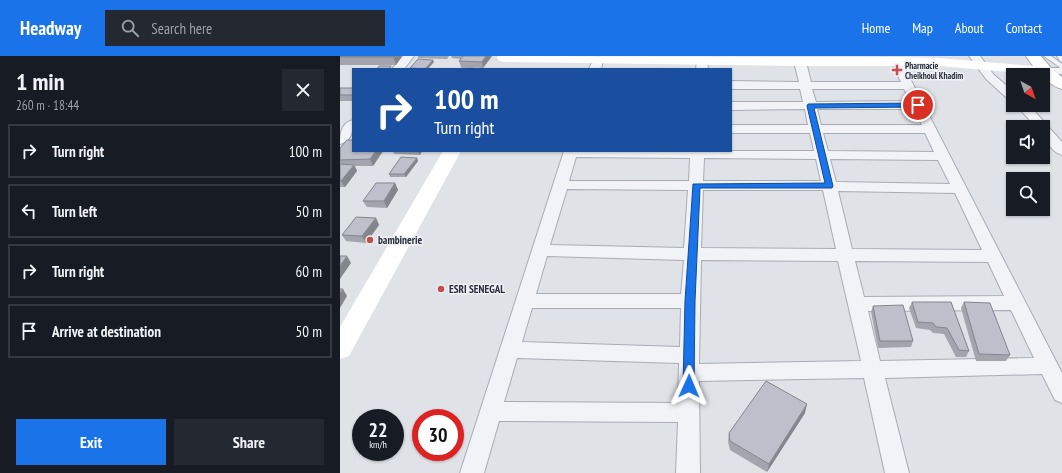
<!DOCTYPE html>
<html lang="en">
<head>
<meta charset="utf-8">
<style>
	body { margin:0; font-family:"PT Sans Narrow",sans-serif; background:#242831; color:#f1f3f6; height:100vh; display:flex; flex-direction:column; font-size:15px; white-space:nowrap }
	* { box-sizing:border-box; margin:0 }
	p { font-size:13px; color:#9ea1a6 }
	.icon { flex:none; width:22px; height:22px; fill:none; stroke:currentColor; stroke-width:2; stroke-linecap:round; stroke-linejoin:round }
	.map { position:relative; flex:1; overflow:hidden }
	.panel { display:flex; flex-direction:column; background:#171b24; width:340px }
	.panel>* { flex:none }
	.top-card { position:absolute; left:12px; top:12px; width:380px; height:84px; border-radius:0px; box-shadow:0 1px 3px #0004; background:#1a4fa0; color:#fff; overflow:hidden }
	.needle { width:26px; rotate:140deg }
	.buttons { position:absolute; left:666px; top:12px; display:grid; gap:8px }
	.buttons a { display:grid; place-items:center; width:44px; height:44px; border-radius:0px; background:#171b24; box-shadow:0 1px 3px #0004; font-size:20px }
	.speed { position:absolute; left:12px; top:353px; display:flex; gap:8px; font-size:20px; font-weight:700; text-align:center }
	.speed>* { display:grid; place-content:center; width:52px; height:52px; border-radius:50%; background:#171b24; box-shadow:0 1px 3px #0004; line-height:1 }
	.speed small { font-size:10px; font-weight:400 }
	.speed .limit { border:6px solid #d22; background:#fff; color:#111 }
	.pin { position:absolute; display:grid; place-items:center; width:34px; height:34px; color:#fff; margin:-17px; border:2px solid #fff; border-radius:50%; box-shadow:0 1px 4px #0007 }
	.me { position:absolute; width:44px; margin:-22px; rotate:1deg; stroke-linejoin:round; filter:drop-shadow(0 0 3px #0008) }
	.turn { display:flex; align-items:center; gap:14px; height:84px; padding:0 16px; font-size:18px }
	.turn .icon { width:52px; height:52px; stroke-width:2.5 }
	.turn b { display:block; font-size:28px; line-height:34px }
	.round { display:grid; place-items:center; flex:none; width:42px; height:42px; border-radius:0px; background:#242831 }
	.headline { display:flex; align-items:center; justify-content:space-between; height:68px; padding:0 16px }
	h1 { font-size:24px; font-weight:800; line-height:30px }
	.action { display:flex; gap:8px; margin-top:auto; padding:8px 16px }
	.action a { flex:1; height:46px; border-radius:0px; background:#1a73e8; color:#fff; font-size:16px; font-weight:800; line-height:46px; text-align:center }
	.action a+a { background:#242831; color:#f1f3f6 }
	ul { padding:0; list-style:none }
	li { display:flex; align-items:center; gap:12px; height:54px; margin:0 8px 6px; padding:0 8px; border:2px solid #363941; border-radius:0px }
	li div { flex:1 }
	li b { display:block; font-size:15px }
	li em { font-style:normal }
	header { display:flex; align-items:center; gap:24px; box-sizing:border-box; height:56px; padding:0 20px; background:#1a73e8; color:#fff }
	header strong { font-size:19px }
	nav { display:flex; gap:22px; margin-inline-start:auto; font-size:14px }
	.search { width:280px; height:36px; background:#242831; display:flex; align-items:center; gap:10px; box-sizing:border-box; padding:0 14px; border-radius:0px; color:#9ea1a6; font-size:15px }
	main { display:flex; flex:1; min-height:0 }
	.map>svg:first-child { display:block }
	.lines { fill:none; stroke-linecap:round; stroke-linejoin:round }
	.lane-casing { stroke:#a8acb4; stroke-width:2 }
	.street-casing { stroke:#a8acb4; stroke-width:2 }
	.primary-casing { stroke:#a0a5b2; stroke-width:2 }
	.lane { fill:#f2f3f6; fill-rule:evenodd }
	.street { fill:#f2f3f6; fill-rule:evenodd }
	.secondary { fill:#fff; fill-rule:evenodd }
	.primary { fill:#fff; fill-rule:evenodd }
	.wall { fill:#a3a5ae }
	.shaded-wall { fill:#84868d }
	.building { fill:#bdc0ca; stroke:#84868d }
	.route { fill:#1a73e8; stroke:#114b97 }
	.poi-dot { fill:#c44d50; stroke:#eff1f5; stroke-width:1.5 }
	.labels { text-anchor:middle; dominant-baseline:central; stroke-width:3; stroke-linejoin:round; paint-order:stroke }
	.far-poi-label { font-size:9px; font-weight:bold; fill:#292e3d; stroke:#eff1f5; text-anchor:start }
	.poi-label { font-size:11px; font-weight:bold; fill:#292e3d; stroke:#eff1f5; text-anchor:start }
</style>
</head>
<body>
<header>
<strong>Headway</strong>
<div class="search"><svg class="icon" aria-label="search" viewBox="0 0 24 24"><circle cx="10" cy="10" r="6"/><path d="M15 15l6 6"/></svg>Search here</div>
<nav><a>Home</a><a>Map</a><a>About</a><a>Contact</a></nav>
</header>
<main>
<section class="panel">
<div class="headline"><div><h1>1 min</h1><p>260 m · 18:44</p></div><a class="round"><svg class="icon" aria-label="close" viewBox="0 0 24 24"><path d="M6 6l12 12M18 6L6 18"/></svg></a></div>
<ul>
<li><svg class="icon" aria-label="right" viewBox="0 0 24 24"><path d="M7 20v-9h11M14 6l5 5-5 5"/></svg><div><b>Turn right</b></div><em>100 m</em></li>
<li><svg class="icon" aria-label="left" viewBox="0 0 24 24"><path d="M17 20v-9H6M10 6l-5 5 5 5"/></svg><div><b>Turn left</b></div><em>50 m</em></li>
<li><svg class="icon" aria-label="right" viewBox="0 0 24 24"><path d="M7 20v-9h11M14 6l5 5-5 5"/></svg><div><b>Turn right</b></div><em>60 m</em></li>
<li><svg class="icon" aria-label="arrive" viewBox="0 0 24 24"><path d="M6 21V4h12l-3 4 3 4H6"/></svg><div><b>Arrive at destination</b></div><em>50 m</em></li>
</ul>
<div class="action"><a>Exit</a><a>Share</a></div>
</section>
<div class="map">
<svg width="722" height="417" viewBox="0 0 722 417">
	<rect width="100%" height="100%" fill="#dfe2e7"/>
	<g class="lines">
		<g class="lane-casing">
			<g id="lane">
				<path d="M704,0H711L722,8V13Z"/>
				<path d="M717,0H722V6L720,5Z"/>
			</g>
		</g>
		<g class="street-casing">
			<g id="street">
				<path d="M63,0H74L64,13H52Z"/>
				<path d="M629,0H640L654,19L673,35V45L669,44L646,23Z"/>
				<path d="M258,1L263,4L261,13H249L254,2Z"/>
				<path d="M362,2L367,5L368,13H356L357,5Z"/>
				<path d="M556,2L561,5L722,317V347L715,344L702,318L545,322L569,417H545L524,322L359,325L360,417H336L338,366L159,365L144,417H120L224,95H474L470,77H391V69H468L465,53L391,54V46H463L460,33H391V25L459,26L454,6L460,3L466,6L471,26H561L551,5ZM472,33H564L570,45L476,46ZM477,53H574L582,69H481ZM483,77H585L594,96L488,95ZM236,101L350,102L349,125H229ZM364,102L476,103L481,125H363ZM490,103L598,104L610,128L496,126ZM227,133L348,134L344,192L210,189ZM363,134H483L496,193L361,192ZM498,135L615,137L642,194L512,193ZM207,200L344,204L341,238H196ZM361,204L498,205L521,305L359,308ZM515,205L648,206L664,240L524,241ZM192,252H341L340,291L182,286ZM671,254L694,302L540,305L528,255ZM177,302L339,307L338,347L164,346Z"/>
				<path d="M706,12H722V18L702,17L700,15L702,13Z"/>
				<path d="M676,49H689L722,86V99C711,96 703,81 703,71H696Z"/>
				<path d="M13,64C13,74 12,85 0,88C0,78 1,67 13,64Z"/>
			</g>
		</g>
		<g class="primary-casing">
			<path id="primary" d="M686,0H701L711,12L722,21V33C707,29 694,12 686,0Z"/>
		</g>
		<use href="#lane" class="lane"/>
		<use href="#street" class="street"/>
		<g class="secondary">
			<path d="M158,0L556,1L599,2L706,11L711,12L713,15L711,18L706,19L599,10H460L164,6L159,5L157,2Z"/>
			<path d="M103,95H121L9,300L0,303V271Z"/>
		</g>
		<use href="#primary" class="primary"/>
	</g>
	<g class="wall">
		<path d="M0,0H62L56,9H0Z"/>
		<path d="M78,0H109L107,3L78,2Z"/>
		<path d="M111,0H152L143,12L121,11L119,5L121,3L112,2Z"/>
		<rect x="0" y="32" width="13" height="13"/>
		<path d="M0,92L13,95H43L33,110H15L17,115L5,131H0Z"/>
		<path d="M53,95H82L80,99L54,98Z"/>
		<path d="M77,102L78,105L66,121H50L49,118Z"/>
		<path d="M55,127L58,134L47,152L27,151L23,145Z"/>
		<path d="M36,162L39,169L26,187L6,185L2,179Z"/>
		<path d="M572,246H611L629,295L626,301H616L604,278L593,277L590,274L576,272L569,252Z"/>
		<path d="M624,246L670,299L666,305H636L621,252Z"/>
		<path d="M533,250L573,285L571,291L538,292L531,256Z"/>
		<path d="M465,357L427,416L390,394L388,386L389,377Z"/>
	</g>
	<g class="shaded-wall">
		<path d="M53,0H62L56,9L53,1Z"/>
		<path d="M146,0H152L143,12L142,6Z"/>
		<path d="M93,4L94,6L88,13H85Z"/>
		<path d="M36,95H43L33,110L30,103Z"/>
		<path d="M78,95H82L80,99Z"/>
		<path d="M77,102L78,105L66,121L64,118Z"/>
		<path d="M14,109L17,115L5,131L1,125Z"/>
		<path d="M55,127L58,134L47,152L44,145Z"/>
		<path d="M36,162L39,169L26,187L22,180Z"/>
		<path d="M7,200L11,207L0,223V210Z"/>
		<path d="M3,233L7,240L0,252V238Z"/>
		<path d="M467,348L465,357L427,416L429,408Z"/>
	</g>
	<g class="building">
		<rect x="0" y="0" width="53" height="1"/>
		<path d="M123,0H146L142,6L119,5Z"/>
		<path d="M78,3L93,4L85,13L70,12Z"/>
		<path d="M39,10H51L49,13H37Z"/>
		<path d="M121,12H134V13H120Z"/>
		<rect x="0" y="32" width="13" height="7"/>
		<path d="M7,84H13V95H36L30,103L0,104V92Z"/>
		<path d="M61,101L77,102L64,118H49Z"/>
		<path d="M0,108L14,109L1,125H0Z"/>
		<path d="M36,127H55L44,145H23Z"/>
		<path d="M16,161L36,162L22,180L2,179Z"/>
		<path d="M0,200H7L0,210Z"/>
		<path d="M0,233H3L0,238Z"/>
		<path d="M572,246H611L629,295L619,294L607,272L596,271L593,267L578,266Z"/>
		<path d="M624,246L650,247L670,299L639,298Z"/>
		<path d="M563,249L573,285H540L533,250Z"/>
		<path d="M426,325L467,348L429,408L390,385L389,377Z"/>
	</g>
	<path class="route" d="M578,47L582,49L581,51L474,52L493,130L492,132H360L355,245L354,330L353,334L349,335L345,334L343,330L345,245L353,128L485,127L467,50L468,48Z"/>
	<g class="poi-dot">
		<path d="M555 8h4v4h4v4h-4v4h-4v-4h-4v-4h4z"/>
		<circle cx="30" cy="184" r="4"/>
		<circle cx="101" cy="233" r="4"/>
	</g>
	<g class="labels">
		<g class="far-poi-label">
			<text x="565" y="9">Pharmacie<tspan x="565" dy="10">Cheikhoul Khadim</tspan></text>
		</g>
		<g class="poi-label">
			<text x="38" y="184">bambinerie</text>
			<text x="109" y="233">ESRI SENEGAL</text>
		</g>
	</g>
</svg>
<div class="buttons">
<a><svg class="needle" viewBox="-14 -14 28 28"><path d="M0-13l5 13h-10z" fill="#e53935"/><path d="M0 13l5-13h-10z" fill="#9ea1a6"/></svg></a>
<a><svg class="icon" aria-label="sound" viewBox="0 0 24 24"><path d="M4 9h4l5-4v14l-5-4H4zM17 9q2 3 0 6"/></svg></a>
<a><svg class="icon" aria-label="search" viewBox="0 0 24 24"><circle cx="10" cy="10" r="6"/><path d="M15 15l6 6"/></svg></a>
</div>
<div class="speed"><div>22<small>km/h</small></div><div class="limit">30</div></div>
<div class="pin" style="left:578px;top:49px;background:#d93025"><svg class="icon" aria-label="arrive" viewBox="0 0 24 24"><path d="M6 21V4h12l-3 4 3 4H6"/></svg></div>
<svg class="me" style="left:349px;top:330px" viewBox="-20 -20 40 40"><path d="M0-17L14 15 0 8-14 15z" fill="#1a73e8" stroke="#fff" stroke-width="4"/></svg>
<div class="top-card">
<div class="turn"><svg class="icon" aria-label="right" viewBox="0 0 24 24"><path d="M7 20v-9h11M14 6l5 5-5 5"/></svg><div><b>100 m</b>Turn right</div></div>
</div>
</div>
</main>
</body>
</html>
